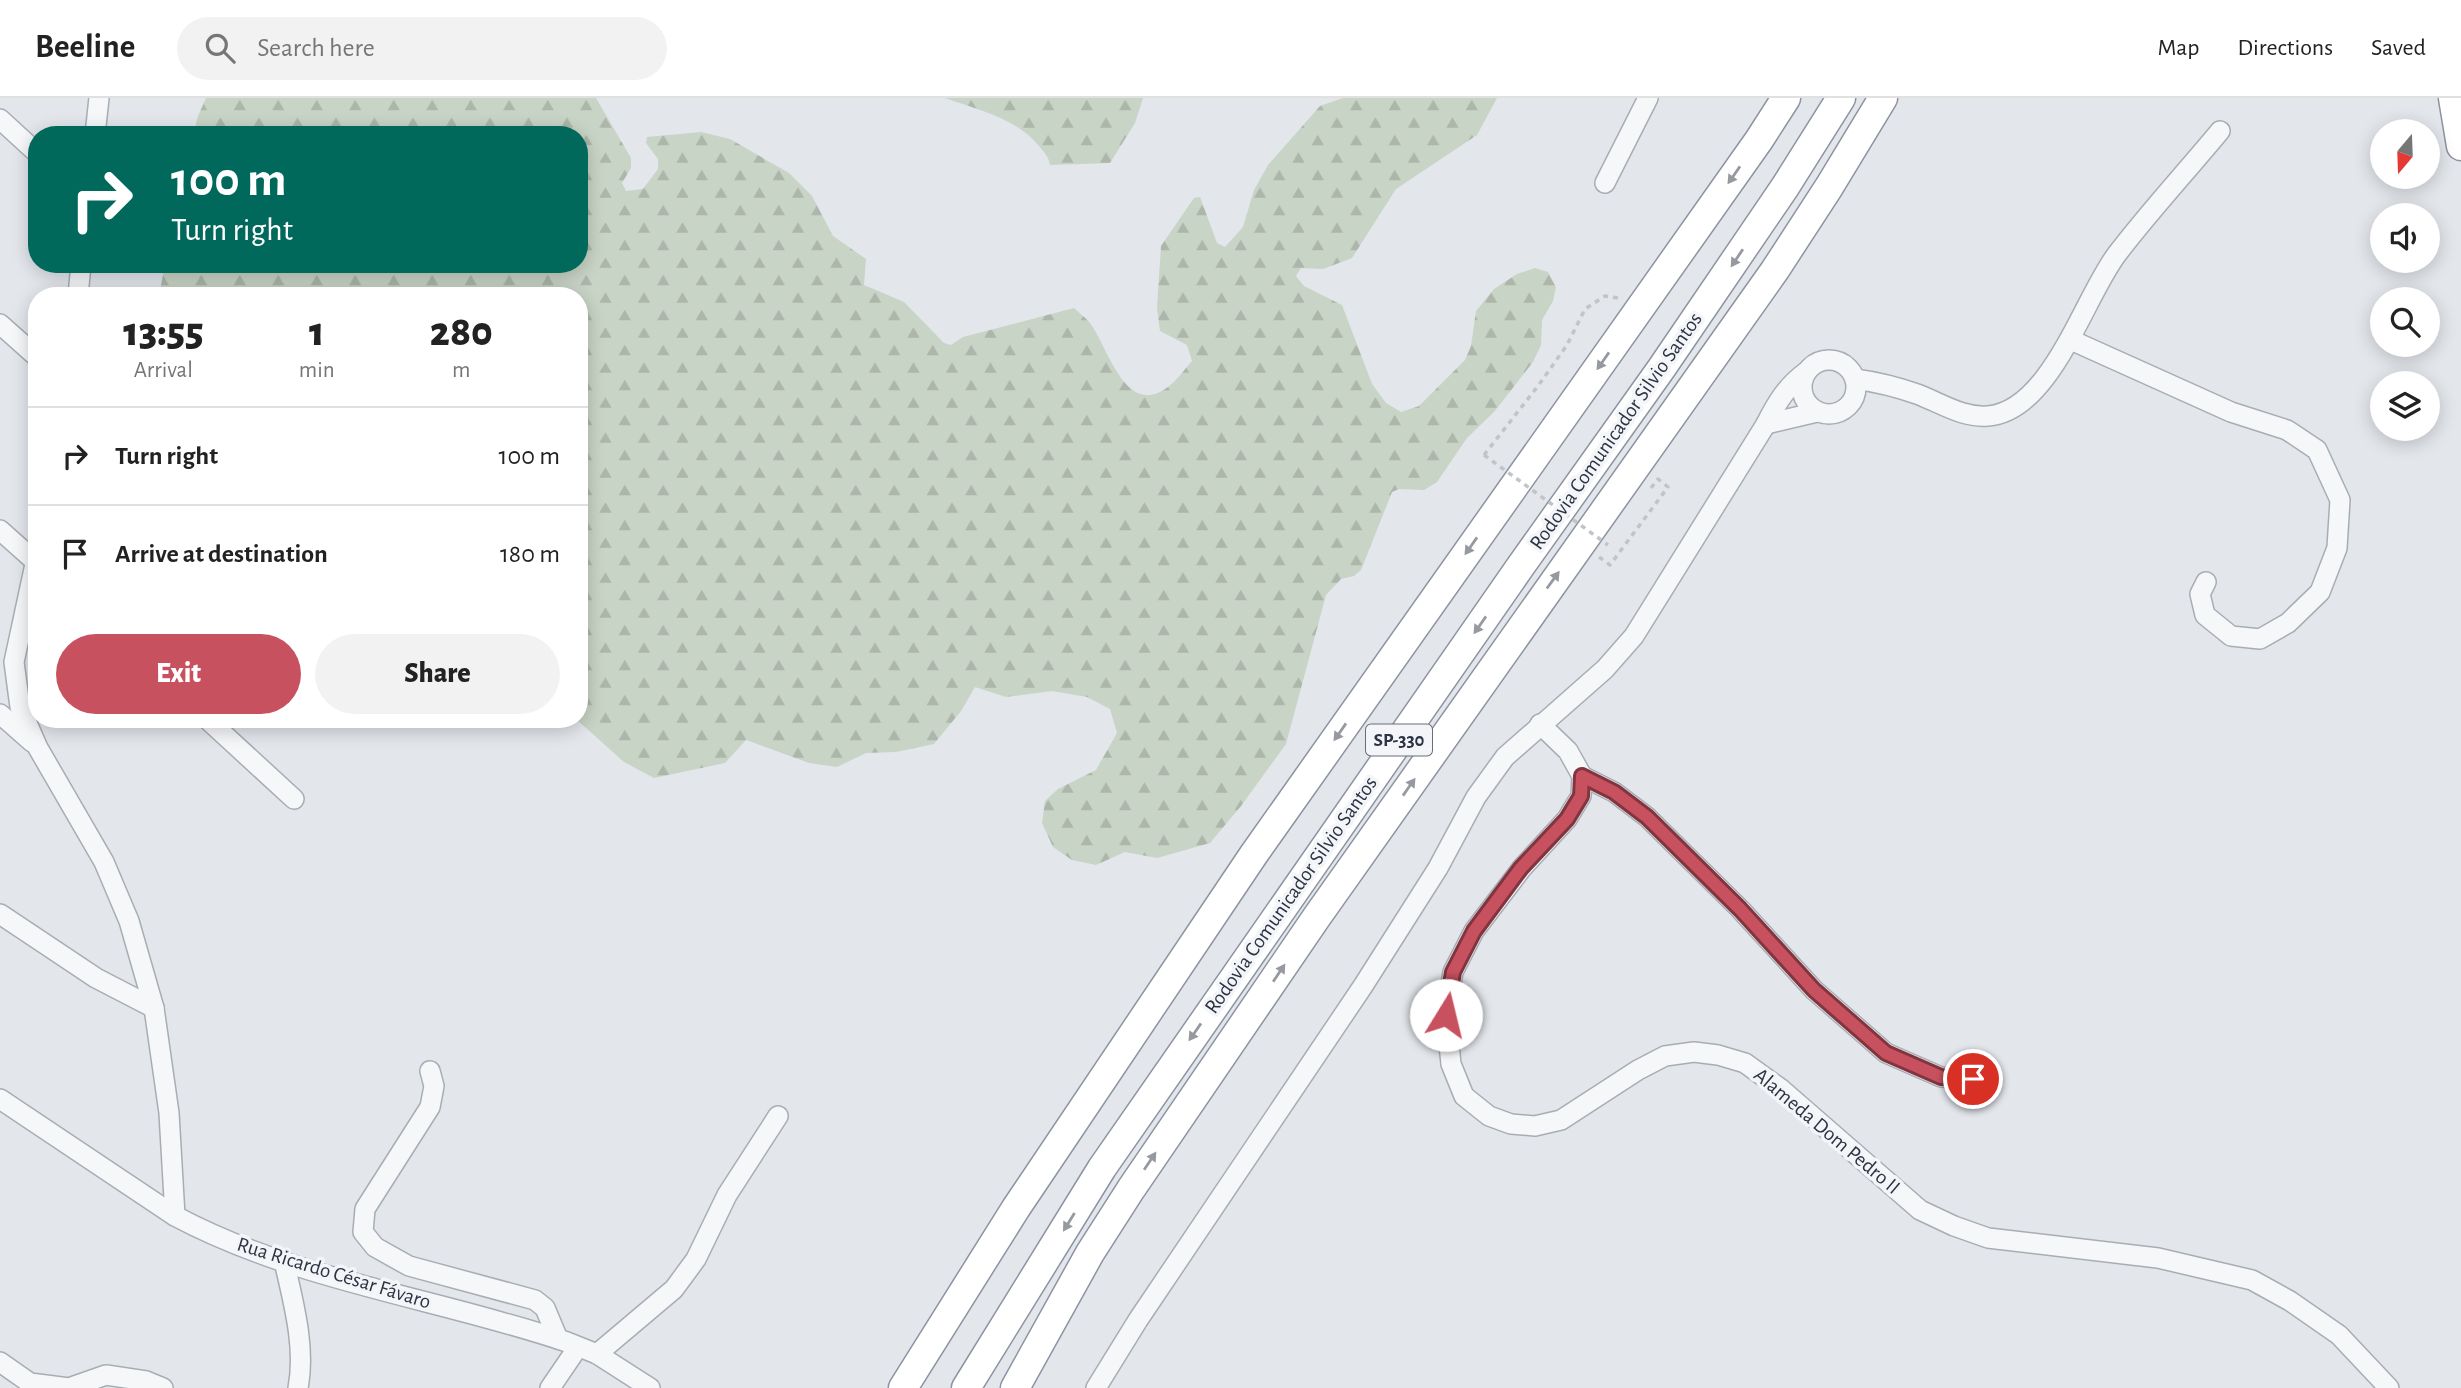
<!DOCTYPE html>
<html lang="en">
<head>
<meta charset="utf-8">
<style>
	body { margin:0; font-family:"Alegreya Sans",sans-serif; background:#f2f2f2; color:#222; height:100vh; display:flex; flex-direction:column; font-size:26px; white-space:nowrap }
	* { box-sizing:border-box; margin:0 }
	p { font-size:23px; color:#767676 }
	.icon { flex:none; width:38px; height:38px; fill:none; stroke:currentColor; stroke-width:2; stroke-linecap:round; stroke-linejoin:round }
	.map { position:relative; flex:1; overflow:hidden }
	.sheet { position:absolute; left:28px; top:189px; width:560px; height:441px; display:flex; flex-direction:column; background:#fff; border-radius:28px; box-shadow:0 4px 18px #0003 }
	.sheet>* { flex:none }
	.top-card { position:absolute; left:28px; top:28px; width:560px; height:147px; border-radius:28px; box-shadow:0 4px 18px #0003; background:#00695c; color:#fff; overflow:hidden }
	.needle { width:46px; rotate:199deg }
	.tools { position:absolute; left:2370px; top:21px; display:grid; gap:14px }
	.tools a { display:grid; place-items:center; width:70px; height:70px; border-radius:50%; background:#fff; box-shadow:0 4px 18px #0003; font-size:35px }
	.pin { position:absolute; display:grid; place-items:center; width:60px; height:60px; color:#fff; margin:-30px; border:4px solid #fff; border-radius:50%; box-shadow:0 2px 7px #0007 }
	.me { position:absolute; width:77px; margin:-38px; rotate:9deg; stroke-linejoin:round; filter:drop-shadow(0 0 5px #0008) }
	.turn { display:flex; align-items:center; gap:24px; height:147px; padding:0 28px; font-size:32px }
	.turn .icon { width:91px; height:91px; stroke-width:2.5 }
	.turn b { display:block; font-size:49px; line-height:60px }
	.eta { display:flex; justify-content:space-evenly; align-items:center; height:119px; text-align:center }
	.eta b { font-size:42px; font-weight:800; line-height:49px }
	.button { display:flex; gap:14px; margin-top:auto; padding:14px 28px }
	.button a { flex:1; height:80px; border-radius:42px; background:#c7515f; color:#fff; font-size:28px; font-weight:800; line-height:80px; text-align:center }
	.button a+a { background:#f2f2f2; color:#222 }
	ul { padding:0; list-style:none }
	li { display:flex; align-items:center; gap:21px; height:98px; padding:0 28px; border-top:2px solid #e0e0e0 }
	li div { flex:1 }
	li b { display:block; font-size:26px }
	li em { font-style:normal }
	header { display:flex; align-items:center; gap:42px; box-sizing:border-box; height:98px; padding:0 35px; background:#fff; border-bottom:2px solid #e0e0e0 }
	header strong { font-size:33px }
	nav { display:flex; gap:38px; margin-inline-start:auto; font-size:24px }
	.search { width:490px; height:63px; background:#f2f2f2; display:flex; align-items:center; gap:18px; box-sizing:border-box; padding:0 24px; border-radius:38px; color:#767676; font-size:26px }
	.map>svg:first-child { display:block }
	.forest { fill:url(#forest-firs) }
	.lines { fill:none; stroke-linecap:round; stroke-linejoin:round }
	.minor-casing { stroke:#a8adb5; stroke-width:22 }
	.highway-casing { stroke:#8c93a1; stroke-width:31 }
	.path { stroke:#c1c4c9; stroke-width:3.5; stroke-dasharray:5 5; stroke-linecap:butt }
	.minor { stroke:#f6f7f9; stroke-width:19 }
	.highway { stroke:#fff; stroke-width:28 }
	.path-bridge { stroke:#c1c4c9; stroke-width:3.5; stroke-dasharray:5 5; stroke-linecap:butt }
	.oneway { fill:#9699a0 }
	.route-casing { stroke:#81353e; stroke-width:18 }
	.route { stroke:#c7515f; stroke-width:12 }
	.labels { text-anchor:middle; dominant-baseline:central; stroke-width:7; stroke-linejoin:round; paint-order:stroke }
	.shield { fill:#f3f5f8; stroke:#686d79; stroke-width:2 }
	.shield-label { font-size:19px; font-weight:bold; fill:#2c3342 }
	.street-label { font-size:21px; fill:#2c3342; stroke:#f3f5f8 }
</style>
</head>
<body>
<header>
<strong>Beeline</strong>
<div class="search"><svg class="icon" aria-label="search" viewBox="0 0 24 24"><circle cx="10" cy="10" r="6"/><path d="M15 15l6 6"/></svg>Search here</div>
<nav><a>Map</a><a>Directions</a><a>Saved</a></nav>
</header>
<div class="map">
<svg width="2461" height="1290" viewBox="0 0 2461 1290">
	<defs>
		<pattern id="forest-firs" width="22" height="20" patternUnits="userSpaceOnUse" patternTransform="scale(1.75)"><rect width="22" height="20" fill="#c8d4c5"/><path d="M5 1l3.5 6h-7zM16 11l3.5 6h-7z" fill="#acb6aa"/></pattern>
	</defs>
	<rect width="100%" height="100%" fill="#e3e6eb"/>
	<g class="forest">
		<path d="M206,0H596L631,60V70L622,85L626,93L643,91L658,71V61L646,45L647,39L701,34L730,41L789,75L812,98L833,138L866,161L864,187L904,204L944,245L951,247L963,239L1074,210C1079,215 1085,219 1090,225C1108,249 1125,318 1165,291C1175,285 1184,272 1192,263L1187,247L1160,233L1157,210L1161,148L1194,100L1200,99L1217,145L1225,149L1243,129L1254,92L1268,67L1320,8L1343,0H1497L1477,37L1396,91L1352,160L1323,171L1301,170L1296,178L1304,188L1342,207L1372,286L1386,305L1401,314L1419,308L1465,262L1471,248L1476,213L1494,191L1517,176L1535,170L1548,174L1556,189L1553,203L1542,222L1541,247L1533,264L1494,314L1467,340L1437,384L1424,392L1399,391L1392,394L1361,472L1354,478L1341,481L1326,497L1286,646L1241,708L1210,745L1157,760L1125,754L1096,767L1072,762L1053,749L1042,725L1045,703L1058,691L1096,672L1117,635L1110,611L1087,599L1052,593L1006,599L975,589L961,613L934,646L896,654L866,655L837,669L809,665L746,642L725,665L654,680L624,664L576,621H579V198H159L165,166H579V37H193L198,18Z"/>
		<path d="M945,0H1143L1135,25L1110,65L1050,67C1049,59 1044,54 1039,48C1016,20 978,12 945,0Z"/>
	</g>
	<g class="lines">
		<g class="minor-casing">
			<g id="minor">
				<path d="M0,21L37,55"/>
				<path d="M95,37L99,0"/>
				<path d="M1605,85L1648,0"/>
				<path d="M78,198L81,166"/>
				<path d="M0,226L37,259"/>
				<path d="M2071,242L2231,314L2287,332L2317,352L2340,402L2337,450L2320,494L2288,525L2260,541L2231,538L2205,517L2200,496L2206,484"/>
				<circle cx="1829" cy="289" r="27"/>
				<path d="M1855,281C1877,284 1897,289 1917,296C1941,305 1962,320 1988,318C2051,313 2084,199 2117,156C2149,114 2186,74 2220,33"/>
				<path d="M1766,326L1817,314"/>
				<path d="M0,432L37,465"/>
				<path d="M37,457L14,564L20,609L38,650L104,764L129,823L154,910L169,1015L175,1118"/>
				<path d="M0,616L32,644"/>
				<path d="M207,621L294,701"/>
				<path d="M1540,626L1568,653L1582,678L1581,698L1567,721L1522,770L1474,833L1453,874L1446,917L1451,966L1464,998L1489,1018L1511,1026L1535,1028L1561,1022L1638,972L1665,958L1694,954L1718,957L1745,965L1781,991L1920,1112L1954,1128L1988,1140L2158,1160L2252,1182L2290,1203L2339,1237L2389,1290"/>
				<path d="M1582,678L1614,694L1647,719L1740,811L1814,892L1886,955L1941,979L1973,981"/>
				<path d="M0,816L96,880L154,910"/>
				<path d="M430,973L434,988L430,1009L365,1111L363,1134L375,1149L409,1168L535,1202L545,1210L558,1241"/>
				<path d="M0,1001L175,1118C297,1183 437,1200 567,1244L597,1256L650,1290"/>
				<path d="M284,1163C293,1203 306,1249 298,1290"/>
				<path d="M597,1256L674,1191L696,1161L727,1097L778,1018"/>
				<path d="M0,1264L30,1285L69,1290L106,1277L146,1283L163,1290"/>
				<path d="M550,1290L578,1249"/>
				<path d="M1096,1290L1138,1222L1363,888L1438,770L1476,699L1505,659L1605,571L1634,538L1766,326C1777,304 1787,288 1806,274"/>
			</g>
		</g>
		<g class="highway-casing">
			<g id="highway">
				<path d="M2453,0L2461,48"/>
				<path d="M903,1290L1016,1110L1254,756L1759,42L1786,0"/>
				<path d="M966,1290L1102,1070L1520,469L1661,271L1785,89L1841,0"/>
				<path d="M1015,1290L1090,1155L1131,1091L1316,820L1775,172L1829,89L1883,0"/>
			</g>
		</g>
		<g class="path">
			<path d="M1484,357L1538,288L1567,247L1585,211L1605,198L1618,200"/>
			<path d="M1599,459L1610,467L1668,389L1658,381L1651,390"/>
		</g>
		<use href="#minor" class="minor"/>
		<use href="#highway" class="highway"/>
		<path class="path-bridge" d="M1484,357L1608,447"/>
	</g>
	<defs><path id="oneway-solid" d="M-6-.8H1V-3.2L6.5 0L1 3.2V.8H-6Z" transform="scale(1.75)"/></defs>
	<g class="oneway">
		<use href="#oneway-solid" transform="translate(1734 77) rotate(125)"/>
		<use href="#oneway-solid" transform="translate(1737 160) rotate(124)"/>
		<use href="#oneway-solid" transform="translate(1603 263) rotate(125)"/>
		<use href="#oneway-solid" transform="translate(1471 448) rotate(125)"/>
		<use href="#oneway-solid" transform="translate(1553 482) rotate(-54)"/>
		<use href="#oneway-solid" transform="translate(1480 527) rotate(125)"/>
		<use href="#oneway-solid" transform="translate(1340 634) rotate(125)"/>
		<use href="#oneway-solid" transform="translate(1409 689) rotate(-55)"/>
		<use href="#oneway-solid" transform="translate(1279 875) rotate(-56)"/>
		<use href="#oneway-solid" transform="translate(1195 934) rotate(125)"/>
		<use href="#oneway-solid" transform="translate(1150 1063) rotate(-56)"/>
		<use href="#oneway-solid" transform="translate(1069 1124) rotate(122)"/>
	</g>
	<g class="lines">
		<g class="route-casing">
			<path id="route" d="M1446,917L1453,874L1474,833L1521,770L1567,721L1581,698L1582,678L1614,694L1647,719L1740,811L1814,892L1886,955L1941,979L1973,981"/>
		</g>
		<use href="#route" class="route"/>
	</g>
	<g class="labels">
		<rect class="shield" x="1366" y="626.5" width="66" height="31" rx="5"/>
		<g class="shield-label">
			<text x="1399" y="642">SP-330</text>
		</g>
		<g class="street-label">
			<text transform="translate(1616 333) rotate(-55)">Rodovia Comunicador Silvio Santos</text>
			<text transform="translate(1291 797) rotate(-55)">Rodovia Comunicador Silvio Santos</text>
			<text transform="translate(1827 1033) rotate(40)">Alameda Dom Pedro II</text>
			<text transform="translate(334 1175) rotate(17)">Rua Ricardo César Fávaro</text>
		</g>
	</g>
</svg>
<div class="tools">
<a><svg class="needle" viewBox="-14 -14 28 28"><path d="M0-13l5 13h-10z" fill="#e53935"/><path d="M0 13l5-13h-10z" fill="#767676"/></svg></a>
<a><svg class="icon" aria-label="sound" viewBox="0 0 24 24"><path d="M4 9h4l5-4v14l-5-4H4zM17 9q2 3 0 6"/></svg></a>
<a><svg class="icon" aria-label="search" viewBox="0 0 24 24"><circle cx="10" cy="10" r="6"/><path d="M15 15l6 6"/></svg></a>
<a><svg class="icon" aria-label="layers" viewBox="0 0 24 24"><path d="M12 4l9 5-9 5-9-5zM3 14l9 5 9-5"/></svg></a>
</div>
<div class="pin" style="left:1973px;top:981px;background:#d93025"><svg class="icon" aria-label="arrive" viewBox="0 0 24 24"><path d="M6 21V4h12l-3 4 3 4H6"/></svg></div>
<svg class="me" style="left:1446px;top:917px" viewBox="-20 -20 40 40"><circle r="19" fill="#fff"/><path d="M0-13L10 11 0 6-10 11z" fill="#c7515f"/></svg>
<div class="top-card">
<div class="turn"><svg class="icon" aria-label="right" viewBox="0 0 24 24"><path d="M7 20v-9h11M14 6l5 5-5 5"/></svg><div><b>100 m</b>Turn right</div></div>
</div>
<section class="sheet">
<div class="eta">
<div><b>13:55</b><p>Arrival</p></div>
<div><b>1</b><p>min</p></div>
<div><b>280</b><p>m</p></div>
</div>
<ul>
<li><svg class="icon" aria-label="right" viewBox="0 0 24 24"><path d="M7 20v-9h11M14 6l5 5-5 5"/></svg><div><b>Turn right</b></div><em>100 m</em></li>
<li><svg class="icon" aria-label="arrive" viewBox="0 0 24 24"><path d="M6 21V4h12l-3 4 3 4H6"/></svg><div><b>Arrive at destination</b></div><em>180 m</em></li>
</ul>
<div class="button"><a>Exit</a><a>Share</a></div>
</section>
</div>
</body>
</html>
